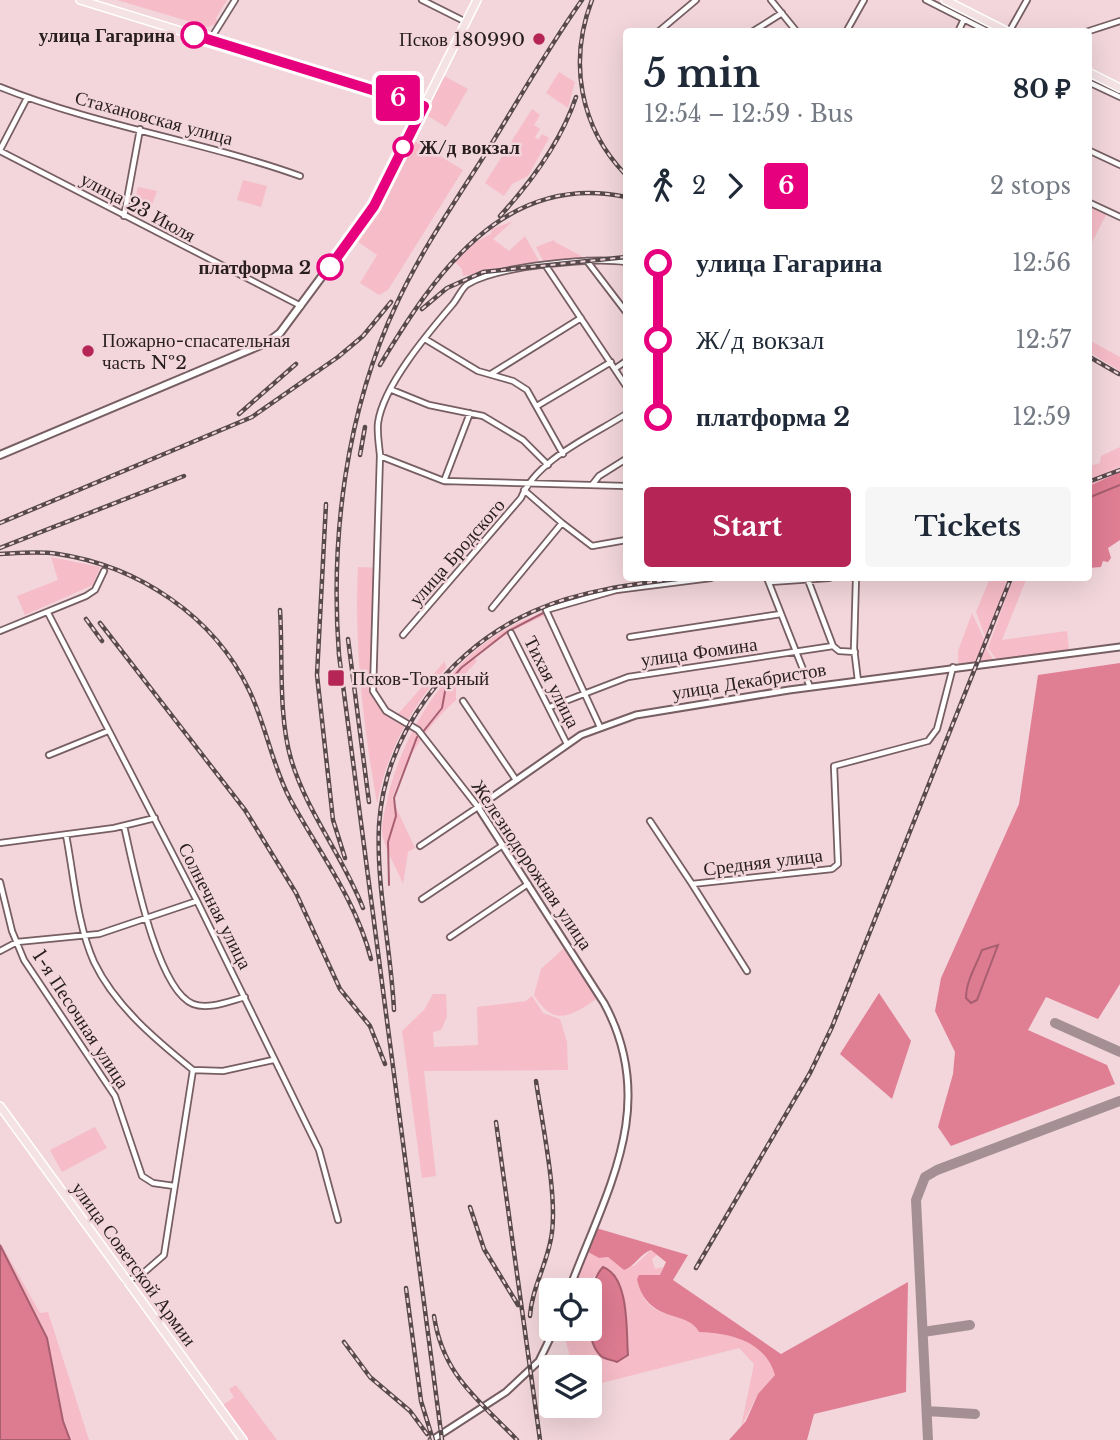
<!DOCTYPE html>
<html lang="en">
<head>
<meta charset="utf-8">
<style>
  :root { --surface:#fff; --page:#f6f6f7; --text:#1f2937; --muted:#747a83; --accent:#b52657 }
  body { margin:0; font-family:"Libre Baskerville",serif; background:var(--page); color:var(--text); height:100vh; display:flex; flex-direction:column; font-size:26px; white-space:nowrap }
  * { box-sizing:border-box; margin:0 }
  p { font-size:23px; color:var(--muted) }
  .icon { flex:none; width:38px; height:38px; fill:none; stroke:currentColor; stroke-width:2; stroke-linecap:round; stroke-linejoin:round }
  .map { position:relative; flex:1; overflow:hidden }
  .drawer { position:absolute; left:623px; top:28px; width:469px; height:553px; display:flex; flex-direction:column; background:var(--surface); border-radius:7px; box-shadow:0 7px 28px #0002 }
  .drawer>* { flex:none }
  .badge { padding:0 14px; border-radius:5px; font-size:24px; line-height:46px }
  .fabs { position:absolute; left:539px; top:1278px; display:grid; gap:14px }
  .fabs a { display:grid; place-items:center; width:63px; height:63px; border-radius:7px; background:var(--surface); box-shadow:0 7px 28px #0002; font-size:35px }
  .map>.badge { position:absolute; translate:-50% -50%; box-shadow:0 0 0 4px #fff }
  .legs { display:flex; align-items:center; gap:10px; height:77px; padding:0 21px; font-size:23px }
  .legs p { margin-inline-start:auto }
  .headline { display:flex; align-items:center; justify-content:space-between; height:119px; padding:0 21px }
  h1 { font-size:38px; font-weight:700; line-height:52px }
  .primary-button { display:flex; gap:14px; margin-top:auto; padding:14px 21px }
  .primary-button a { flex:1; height:80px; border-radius:7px; background:var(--accent); color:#fff; font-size:28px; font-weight:700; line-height:80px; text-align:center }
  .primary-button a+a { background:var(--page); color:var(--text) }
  ul { padding:0 21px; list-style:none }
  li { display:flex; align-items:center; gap:24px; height:77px; font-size:26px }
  li i { display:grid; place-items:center; width:10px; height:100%; margin:0 9px; background:currentColor }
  li i::after { content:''; width:18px; height:18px; margin:-9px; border:5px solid; border-radius:50%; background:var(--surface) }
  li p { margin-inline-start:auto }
  li:first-child i { background:linear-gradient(#0000 50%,currentColor 0) }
  li:last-child i { background:linear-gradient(currentColor 50%,#0000 0) }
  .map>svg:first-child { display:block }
  .green { fill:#f6bcc7 }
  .forest { fill:#e07e94 }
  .water { fill:#dd7b91; stroke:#a75f6f; stroke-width:2 }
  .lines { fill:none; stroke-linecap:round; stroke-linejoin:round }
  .stream { stroke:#a75f6f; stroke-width:2 }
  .taxiway { stroke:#a49094; stroke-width:10 }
  .minor-casing { stroke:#765e62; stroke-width:8 }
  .tertiary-casing { stroke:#765e62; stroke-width:9 }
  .secondary-casing { stroke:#765e62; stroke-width:10 }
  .primary-casing { stroke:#fff; stroke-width:10 }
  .minor { stroke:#fff; stroke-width:4.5 }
  .tertiary { stroke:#fff; stroke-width:5 }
  .secondary { stroke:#fff; stroke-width:6 }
  .primary { stroke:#f4e2e5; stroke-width:7 }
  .rail-casing { stroke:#57494c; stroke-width:4.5 }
  .rail { stroke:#f2d6db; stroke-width:2; stroke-dasharray:5; stroke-linecap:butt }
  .line-1-casing { stroke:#fff; stroke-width:16 }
  .line-1 { stroke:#e6007e; stroke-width:10 }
  .stop-1-dot { fill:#fff; stroke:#e6007e; stroke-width:3.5 }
  .poi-dot { fill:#b52657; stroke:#f2d6db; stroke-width:2.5 }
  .labels { text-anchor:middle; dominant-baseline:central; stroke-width:5; stroke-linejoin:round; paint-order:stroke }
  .stop-label { font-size:19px; font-weight:bold; fill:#281e20; stroke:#f2d6db; text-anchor:end }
  .poi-label { font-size:19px; fill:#281e20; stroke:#f2d6db; text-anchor:start }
  .street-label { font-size:19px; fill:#281e20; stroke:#f2d6db }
</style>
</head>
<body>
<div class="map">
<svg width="1120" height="1440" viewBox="0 0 1120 1440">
  <rect width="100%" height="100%" fill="#f2d6db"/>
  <path class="green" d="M117,0h110l-11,18 2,5 -10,4z
    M559,72l16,10 -7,26 -22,-15z
    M444,76l24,13 -22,38 -23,-14z
    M532,109l8,6 -6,10 6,4 -5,8 3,3 4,-6 7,4 -21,38 -16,8 -8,12 -19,-13z
    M415,141l48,29 -75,120 -9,5 -19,-12 17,-28 -23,-16 24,-32z
    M243,180l24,6 -6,21 -24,-7z
    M138,187l19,4 -9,24 -15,-6z
    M1089,204l18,9 -18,35z
    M513,221l-20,18 16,12 16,-15 15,27 -77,13 -1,-7 -9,-9 18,-16 20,-10 1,-5z
    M554,240l1,2 28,15 -39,6 -8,-16z
    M1089,340l31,17v14l-31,-19z
    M1120,447v20l-16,5 15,-4 1,4 -31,14v-3l20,-9 -15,5 -5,-3v-10l11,-3 1,-7z
    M51,557l49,10 -7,18 -68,30 -8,-19 41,-16z
    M358,567l21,1 -4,120 11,20 11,7 48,-54 1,7c-36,40 -58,82 -69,135 -14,-78 -23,-157 -19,-236z
    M720,578h12c-97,13 -178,17 -259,79l4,4 -21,23v16c-32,29 -50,58 -64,99l23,49 -7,4 -5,32c-6,-16 -21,-39 -21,-55 0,-11 5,-26 7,-37 19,-71 68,-144 138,-173 62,-26 127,-32 193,-41z
    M990,578h20l-24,61 -10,-27z
    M1012,578l1,4 2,-4h22l-11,2 -24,60 65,-9 2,19 -72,10 -9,-12 19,-53 -21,53 8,13 -14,1z
    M972,613l13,28 -8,21 -19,1v-12z
    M564,948l34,50c-27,18 -44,30 -64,-3l7,-26z
    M433,994h13l1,23 -6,13 -8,2 1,15 44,-2 -1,-38 49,-6 6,-5 11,17 17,6 7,23 1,28 -144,1 12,105 -14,2 -20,-147 22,-21z
    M95,1127l12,21 -45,24 -12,-22z
    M0,1242l40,71 8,-1 41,128h-19z
    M651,1250l6,5 -5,4 3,10 8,-2 -3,8h-21c1,52 48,31 60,57 31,1 66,9 76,43l-17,19 -17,33 13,-63 -15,-16 -149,38v-19h-17l-11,-39h28v-10l1,6 36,22c-4,-28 2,-54 -19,-77l-14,7 -5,14h-16l15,-38 11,6 9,-1 9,7 17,2z
    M236,1385l41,55h-28l-26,-35 11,-8 -5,-8z"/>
  <path class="forest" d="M1120,472v68l-12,8 3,10 -3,4 -5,-1 -2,6 -12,1v-82z
    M1120,663v321l-22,35 -52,-22 -18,33 79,35 8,19 -164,62 -13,-19 15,-53 2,-22 -20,-41 6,-33 78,-174 19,-129z
    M879,993l32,48 -19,58 -52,-45z
    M596,1228l92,27 -15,25 108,74 127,-72 -2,110 -92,22 -7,26h-78l17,-19 12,-27 17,-19c-10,-34 -45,-42 -76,-43 -11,-23 -52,-7 -62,-53l2,-4h21l6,-13 -15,-12c-11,4 -16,16 -27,20l-16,-13 -9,1 -11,-6z"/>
  <path class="water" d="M998,945l-21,55 -6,3 -5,-5c0,-17 10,-32 16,-48z
    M0,1245l47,93 16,83 7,19h-70z
    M603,1267c27,10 23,65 25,88l-11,7c-5,-2 -13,-3 -16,-6 -19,-17 -14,-73 2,-89z"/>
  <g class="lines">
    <path class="stream" d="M1088,498l32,-13
      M422,733l20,-25 4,-22 15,-18 46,-36 38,-20
      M389,885l-1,-43 8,-26 -2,-18 23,-61"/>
    <path class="taxiway" d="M1055,1023l65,29
      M923,1332l47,-7
      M927,1411l48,3
      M928,1440l-12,-240 9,-23 12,-7 183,-69"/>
    <g class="minor-casing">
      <path id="minor" d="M422,0l44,22
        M771,0l26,32
        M926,0l63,32
        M658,32l38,-32
        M752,32l30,-19
        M846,32l18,-32
        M958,32l6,-13
        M1009,32l18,-32
        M1086,32l34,-11
        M210,40l25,-40
        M1088,82l32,15
        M0,87c97,39 202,54 300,89
        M0,150l27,-52
        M1088,150l32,15
        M0,151l301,155
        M1088,202l32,15
        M124,216l16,-87
        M587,261l39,51
        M546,266l80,120
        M425,339l53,32 35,10 14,9 36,64
        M616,368l10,-7
        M491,374l90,-56
        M392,390l37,15 54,11 40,24 25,25
        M537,406l74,-44
        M380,456l64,25 182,5
        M444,481l26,-68
        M592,485l7,-9 27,-17
        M524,490l38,33
        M767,578l43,109
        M856,578l-2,70 4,33
        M808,580l25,66
        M770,582l59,-4
        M492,608l70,-85 30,23 34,-6
        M48,613l149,288 122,249 19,70
        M0,631l86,-35 9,-6 9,-19
        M511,633l56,111
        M403,635l118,-137c16,-39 71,-62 105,-84
        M630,637l151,-23
        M463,701l53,79
        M550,707l78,-30 205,-31 6,5 16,1
        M600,727l-54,-117 70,-20 95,-12
        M49,755l59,-24
        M650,821l42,63
        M124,826c9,38 32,163 69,178 15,6 37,-3 52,-7
        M66,835c8,41 11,89 28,127 21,44 62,78 99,108
        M0,843l114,-15 41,-10
        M420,846l58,-39 -60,-77 -32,-19 -13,-20 7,-236c-1,-10 -3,-22 -2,-32 5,-37 50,-90 74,-118 5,-5 10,-18 16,-21 30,-18 124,-27 158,-22
        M0,882l12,49 12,29 91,136 27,80 11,7 21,3
        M422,899l81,-54
        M450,937l78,-53
        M0,951l17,-9 82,-8 98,-33
        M747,971l-55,-87 140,-15 6,-5 -4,-98 94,-25 9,-12 16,-62
        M193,1070l30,1 50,-11
        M126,1281l15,-6 23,-20 29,-185"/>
    </g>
    <g class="tertiary-casing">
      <path id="tertiary" d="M569,1290c37,-99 91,-184 35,-287l-126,-196 103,-72 55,-20 153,-25 331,-43
        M432,1440l74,-48 33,-31 16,-33"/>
    </g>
    <g class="secondary-casing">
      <path id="secondary" d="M0,455l268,-113 12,-9 94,-127 50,-100"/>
    </g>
    <g class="primary-casing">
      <path id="primary" d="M80,0l344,106 53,-106
        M945,0l63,32
        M1088,72l32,16
        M0,1106l243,334"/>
    </g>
    <use href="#minor" class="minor"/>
    <use href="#tertiary" class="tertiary"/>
    <use href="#secondary" class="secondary"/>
    <use href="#primary" class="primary"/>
    <g class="rail-casing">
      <path id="rail" d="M592,0c-24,62 -12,128 34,175
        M500,216c32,-35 61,-74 76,-119
        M422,309l25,-21 36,-16 143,-15
        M1088,356l31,18
        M380,365c54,-90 124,-194 246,-168
        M239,414l57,-50
        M360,455l5,-28
        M1088,482l32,-12
        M326,504l-9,171 16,145 12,38
        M0,523l252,-106 86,-60 25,-21 28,-34
        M0,548l184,-72
        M0,554c19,-1 39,-3 58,0 80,12 156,62 191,136 17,35 23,75 41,109 29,53 66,101 81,160
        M280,610c3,46 -2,105 11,149 16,54 52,97 72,149
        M86,619l16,22
        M100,623l145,187 51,83 44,96 30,37 15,38
        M348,639l21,163
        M394,1010c-3,-61 -18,-124 -15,-185 6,-93 71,-177 155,-214 47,-21 100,-27 151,-33
        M496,1122l44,318
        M470,1207l14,42 34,56
        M696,1268l114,-195 22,-46 179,-449
        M406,1288l15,113 12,39
        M434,1316c9,60 45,84 83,124
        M530,1316c2,-30 19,-55 22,-84 5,-39 -10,-109 -16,-151
        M344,1342l26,35 40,34 17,23
        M442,1440l-103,-785c-9,-118 7,-244 58,-352 25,-54 60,-104 92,-155 30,-49 59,-100 93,-148"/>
    </g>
    <use href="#rail" class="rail"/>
  </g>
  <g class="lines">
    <g class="line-1-casing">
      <path id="line-1" d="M194,35l230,71 -50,100 -44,61"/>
    </g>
    <use href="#line-1" class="line-1"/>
  </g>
  <g class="stop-1-dot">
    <circle cx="194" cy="35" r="12"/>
    <circle cx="403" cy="147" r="9"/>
    <circle cx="330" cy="267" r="12"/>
  </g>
  <g class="poi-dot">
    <circle cx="539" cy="39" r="7"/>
    <circle cx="88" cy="351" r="7"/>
    <rect x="327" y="669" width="18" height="18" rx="3.5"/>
  </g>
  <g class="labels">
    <g class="stop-label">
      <text x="175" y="35">улица Гагарина</text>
      <text x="419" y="147" text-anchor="start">Ж/д вокзал</text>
      <text x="311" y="267">платформа 2</text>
    </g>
    <g class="poi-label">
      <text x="525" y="39" text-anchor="end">Псков 180990</text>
      <text x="102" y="340">Пожарно-спасательная<tspan x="102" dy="22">часть №2</tspan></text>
      <text x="352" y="678">Псков-Товарный</text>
    </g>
    <g class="street-label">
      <text transform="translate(154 118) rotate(15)">Стахановская улица</text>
      <text transform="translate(138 207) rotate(28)">улица 23 Июля</text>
      <text transform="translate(457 552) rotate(-49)">улица Бродского</text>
      <text transform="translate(699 652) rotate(-8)">улица Фомина</text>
      <text transform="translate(749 681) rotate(-9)">улица Декабристов</text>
      <text transform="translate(552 682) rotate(63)">Тихая улица</text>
      <text transform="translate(763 862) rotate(-7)">Средняя улица</text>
      <text transform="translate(532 865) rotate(56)">Железнодорожная улица</text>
      <text transform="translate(215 906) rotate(63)">Солнечная улица</text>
      <text transform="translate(81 1019) rotate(57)">1-я Песочная улица</text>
      <text transform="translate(134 1264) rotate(54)">улица Советской Армии</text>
    </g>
  </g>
</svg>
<div class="fabs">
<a><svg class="icon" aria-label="locate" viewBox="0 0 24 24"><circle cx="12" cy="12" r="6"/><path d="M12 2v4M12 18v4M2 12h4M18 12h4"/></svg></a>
<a><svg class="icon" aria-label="layers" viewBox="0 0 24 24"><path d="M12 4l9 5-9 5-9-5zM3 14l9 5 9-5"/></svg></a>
</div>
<b class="badge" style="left:398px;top:98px;background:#e6007e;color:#fff">6</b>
<section class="drawer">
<div class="headline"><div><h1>5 min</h1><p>12:54 – 12:59 · Bus</p></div><b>80 ₽</b></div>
<div class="legs"><svg class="icon" aria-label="walk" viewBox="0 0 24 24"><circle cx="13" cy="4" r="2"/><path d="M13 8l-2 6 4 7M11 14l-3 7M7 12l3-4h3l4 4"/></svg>2<svg class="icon" aria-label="forward" viewBox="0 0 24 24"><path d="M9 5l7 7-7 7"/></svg><b class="badge" style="background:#e6007e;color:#fff">6</b><p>2 stops</p></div>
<ul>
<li><i style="color:#e6007e"></i><b>улица Гагарина</b><p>12:56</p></li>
<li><i style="color:#e6007e"></i><span>Ж/д вокзал</span><p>12:57</p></li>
<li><i style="color:#e6007e"></i><b>платформа 2</b><p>12:59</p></li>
</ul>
<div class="primary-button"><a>Start</a><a>Tickets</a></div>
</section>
</div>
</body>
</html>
